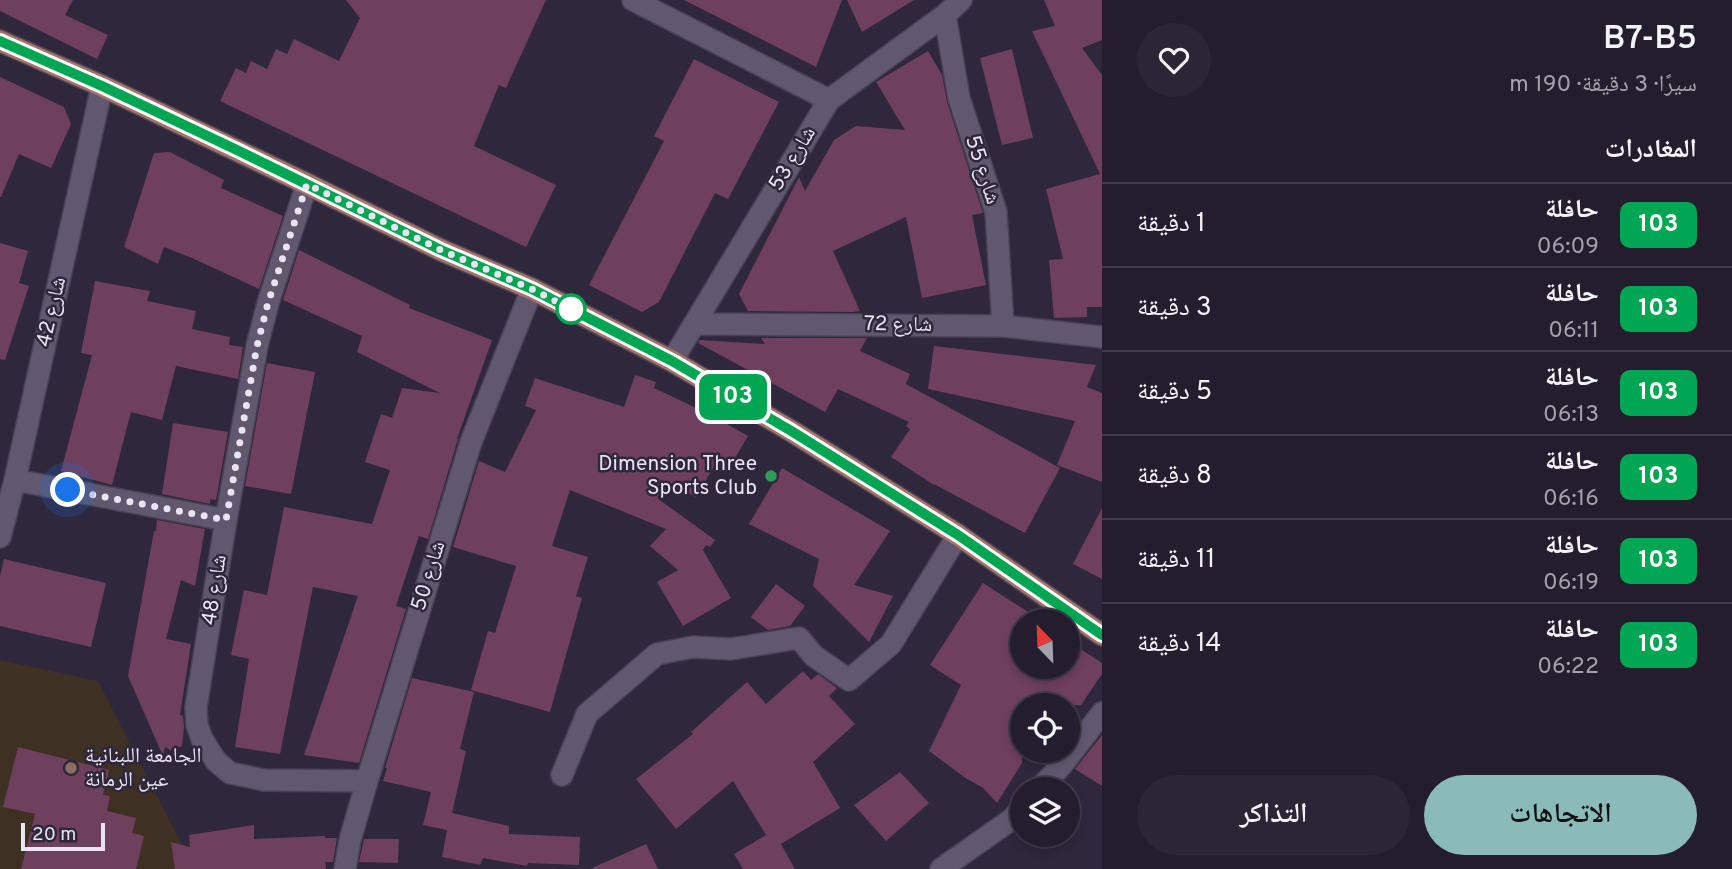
<!DOCTYPE html>
<html lang="ar">
<head>
<meta charset="utf-8">
<style>
  :root { --surface:#231d2d; --page:#2b2635; --text:#f1f3f6; --muted:#a3a2aa; --line:#403b49; --accent:#8bbbb9 }
  body { margin:0; font-family:Overpass,"Noto Naskh Arabic",sans-serif; background:var(--page); color:var(--text); direction:rtl; height:100vh; display:flex; flex-direction:column; font-size:26px; white-space:nowrap }
  * { box-sizing:border-box; margin:0 }
  p { font-size:23px; color:var(--muted) }
  .icon { flex:none; width:38px; height:38px; fill:none; stroke:currentColor; stroke-width:2; stroke-linecap:round; stroke-linejoin:round }
  .map { position:relative; flex:1; overflow:hidden; direction:ltr }
  .drawer { display:flex; flex-direction:column; background:var(--surface); width:630px }
  .drawer>* { flex:none }
  .badge { padding:0 14px; border-radius:10px; font-size:24px; line-height:46px }
  .needle { width:46px; rotate:337deg }
  .tools { position:absolute; left:1010px; top:609px; display:grid; gap:14px }
  .tools a { display:grid; place-items:center; width:70px; height:70px; border-radius:50%; background:var(--surface); box-shadow:0 4px 10px #0003,0 0 0 2px var(--line); font-size:35px }
  .scale { position:absolute; left:21px; bottom:18px; width:84px; box-sizing:border-box; padding-left:7px; border:4px solid #e9e4f2; border-top:0; font-size:19px; line-height:24px; white-space:nowrap; color:#e9e4f2; -webkit-text-stroke:5px #2f273c; paint-order:stroke }
  .you { position:absolute; width:35px; height:35px; margin:-18px; border:5px solid #fff; border-radius:50%; background:#1a73e8; box-shadow:0 0 0 10px #1a73e833 }
  .map>.badge { position:absolute; translate:-50% -50%; box-shadow:0 0 0 4px #fff }
  h2 { padding:0 35px; font-size:26px; line-height:63px }
  .round { display:grid; place-items:center; flex:none; width:74px; height:74px; border-radius:37px; background:var(--page) }
  .headline { display:flex; align-items:center; justify-content:space-between; height:119px; padding:0 35px }
  h1 { font-size:33px; font-weight:600; line-height:52px }
  .primary-button { display:flex; gap:14px; margin-top:auto; padding:14px 35px }
  .primary-button a { flex:1; height:80px; border-radius:42px; background:var(--accent); color:#111; font-size:28px; font-weight:600; line-height:80px; text-align:center }
  .primary-button a+a { background:var(--page); color:var(--text) }
  ul { padding:0; list-style:none }
  li { display:flex; align-items:center; gap:21px; height:84px; padding:0 35px; border-top:2px solid var(--line) }
  li div { flex:1 }
  li b { display:block; font-size:26px }
  li em { font-style:normal }
  li .badge { min-width:77px; font-weight:700; text-align:center }
  main { display:flex; flex:1; min-height:0 }
  .map>svg:first-child { display:block }
  .education { fill:#3e3023 }
  .building { fill:#6f3f5e }
  .lines { fill:none; stroke-linecap:round; stroke-linejoin:round }
  .minor-casing { stroke:#494255; stroke-width:24 }
  .major-casing { stroke:#494255; stroke-width:24 }
  .minor { stroke:#615870; stroke-width:21 }
  .major { stroke:#a57265; stroke-width:21 }
  .line-casing { stroke:#fff; stroke-width:16 }
  .line { stroke:#00a651; stroke-width:10 }
  .walk { stroke:#e9e4f2; stroke-width:7; stroke-dasharray:0 12.6 }
  .stop-dot { fill:#fff; stroke:#00a651; stroke-width:3.5 }
  .leisure-dot { fill:#2e9e5b; stroke:#2f273c; stroke-width:2.5 }
  .education-dot { fill:#8d6e63; stroke:#2f273c; stroke-width:2.5 }
  .labels { text-anchor:middle; dominant-baseline:central; stroke-width:5; stroke-linejoin:round; paint-order:stroke }
  .street-label { font-size:21px; fill:#e9e4f2; stroke:#2f273c }
  .poi-label { font-size:21px; fill:#e9e4f2; stroke:#2f273c; text-anchor:end }
</style>
</head>
<body>
<main>
<section class="drawer">
<div class="headline"><div><h1>B7-B5</h1><p>سيرًا · 3 دقيقة · 190 m</p></div><a class="round"><svg class="icon" aria-label="heart" viewBox="0 0 24 24"><path d="M12 20l-8-8c-3-5 5-10 8-4 3-6 11-1 8 4z"/></svg></a></div>
<h2>المغادرات</h2>
<ul>
<li><span class="badge" style="background:#00a651;color:#fff">103</span><div><b>حافلة</b><p>06:09</p></div><em>1 دقيقة</em></li>
<li><span class="badge" style="background:#00a651;color:#fff">103</span><div><b>حافلة</b><p>06:11</p></div><em>3 دقيقة</em></li>
<li><span class="badge" style="background:#00a651;color:#fff">103</span><div><b>حافلة</b><p>06:13</p></div><em>5 دقيقة</em></li>
<li><span class="badge" style="background:#00a651;color:#fff">103</span><div><b>حافلة</b><p>06:16</p></div><em>8 دقيقة</em></li>
<li><span class="badge" style="background:#00a651;color:#fff">103</span><div><b>حافلة</b><p>06:19</p></div><em>11 دقيقة</em></li>
<li><span class="badge" style="background:#00a651;color:#fff">103</span><div><b>حافلة</b><p>06:22</p></div><em>14 دقيقة</em></li>
</ul>
<div class="primary-button"><a>الاتجاهات</a><a>التذاكر</a></div>
</section>
<div class="map">
<svg width="1102" height="869" viewBox="0 0 1102 869">
  <rect width="100%" height="100%" fill="#2f273c"/>
  <path class="education" d="M0,660l98,21 90,175 -3,13h-185z"/>
  <path class="building" d="M0,0h73l-8,15 43,20 -11,24 -97,-48z
    M346,0h200l-40,88 -7,-3 -25,61 82,39 -30,62 -306,-146 16,-33 10,5 5,-12 16,8 9,-20 11,5 7,-15 45,22 21,-43z
    M684,0h158l-26,67z
    M847,0h67l-52,32z
    M1044,0h58v40l-20,8 20,27v232h-15v10l-33,1 -5,-58 14,-1 -17,-70 54,-15 -68,-143 23,-5z
    M1012,49l21,89 -31,7 -22,-87z
    M928,51l14,24 5,27 36,111 -11,2 14,70 -64,13 -16,-81 -73,34 27,60 -7,1 -105,-1 -9,-17 60,-117 6,14 29,-51 22,-14 49,4 -29,-48z
    M694,59l85,43 -51,97 -13,-6 -56,109 -17,10 -53,-27 75,-144 -10,-5z
    M0,77l64,30 7,17 -20,44 -32,-14 -18,43h-1z
    M170,152l54,28 -3,8 62,28 -24,73 -67,-31 -28,-11 -6,17 -34,-17 30,-94z
    M0,243l28,8 -9,32 10,3 -24,74 -5,-1z
    M299,250l111,55 -1,3 83,32 -35,99h1l-30,100 -9,-3 -23,70 10,3 -47,154 -55,-8 54,-159 -45,-9 -33,167 -45,-7 14,-88 -18,-4 13,-65 23,5 17,-88 88,17 18,-54 -25,-8 16,-48 11,4 10,-30 38,5 -83,-41 5,-16 -79,-36z
    M95,281l55,10 -3,10 49,10 -4,18 38,8 -1,8 14,2 -5,32 -62,-13 -14,54 -31,-8 -19,73 -51,-14 31,-116 -11,-2z
    M761,338h106l-7,13 50,23 -4,10 154,84 -35,65 -91,-49v1l-43,-28 19,-28 -4,-3 3,-4 -71,-33 -13,23 -127,-69 2,-3 65,4z
    M934,346l162,19 -9,22 15,6v89l-45,-17 18,-44 -147,-32z
    M267,363l48,9 -24,122 -46,-8z
    M635,375l21,7 -2,6 59,28 35,20 -17,29 -12,-7 -23,39 -29,-15 -10,16 58,42 -5,7 -4,-2 -3,5 28,48 -48,28 -26,-44 21,-12 -28,-24 16,-17 -96,-39 -18,56 36,11 -12,39 6,2 -32,114 -79,-22 17,-59 7,2 21,-67 -63,-19 26,-86 26,11 31,-62 -11,-4 10,-28 89,29z
    M173,423l55,9 -12,68 -6,-1v5l-48,-10z
    M782,468l108,63 -36,54 39,11 -24,46 -56,-56 6,-27 -70,-35z
    M1102,508v71l-29,-15z
    M157,520l48,9 -10,57 -14,-6 -15,59 25,5 -11,71 3,1 1,11 -2,19 -12,4 -5,-3 -2,9 -35,-80 26,-145h2z
    M4,559l102,24 -15,64 -91,-21v-50z
    M983,583l59,38h-20v46h46v-26l34,22v11l-21,31h-59v58l-25,40 -14,-15 -19,-11 -35,-26 32,-66 -31,-20z
    M776,584l29,22 -15,20 -22,4 -17,-13z
    M803,671l8,9 7,-6 19,14 -8,8 26,28 -42,38 27,46 -59,36 14,25h-52l-9,-15 32,-19 -33,-54 -57,48 -40,-50 57,-45 -2,-2 56,-50 19,22z
    M412,678l62,14 -14,57 6,2 -14,62 57,13v8l71,3 -1,28 -51,-2 -1,3 -44,-8 -3,7 -38,-8 5,-27 -24,-5 8,-33 -48,-11 4,-13h-2z
    M1068,711l13,8 -13,17z
    M1102,735v51l-27,-17z
    M18,747l91,23 -6,25 7,1 -3,15 29,7 -4,15 12,3 -8,33h-115l14,-55 -32,-7z
    M900,772l29,31 -43,38 -32,-36z
    M254,825v14l71,-3v2h12l-4,24h-8l1,7h-151l-4,-27 19,5 -1,-12z
    M364,839h35l-1,24 -39,-1z
    M646,844l12,25h-68z"/>
  <g class="lines">
    <g class="minor-casing">
      <path id="minor" d="M633,0l196,100
        M945,15l14,83 37,114 7,114
        M307,184l-39,119 -11,43 -31,174 -30,187 1,18 5,14 14,22 14,12 34,7 103,1
        M694,324l309,2 99,11
        M672,361l157,-261 116,-85 16,-15
        M15,480l211,40
        M0,537l15,-57 87,-394
        M562,775l25,-61 70,-60 36,-7 38,2 68,-11 15,18 35,24 42,-36 67,-109
        M1039,789l23,-24 40,-52
        M345,869l5,-29 17,-59 104,-339 61,-153
        M941,869l71,-50 10,-11"/>
    </g>
    <g class="major-casing">
      <path id="major" d="M0,41l102,45 205,98 134,66 91,39 140,72 121,71 165,103 144,100"/>
    </g>
    <use href="#minor" class="minor"/>
    <use href="#major" class="major"/>
  </g>
  <g class="lines">
    <g class="line-casing">
      <path id="line" d="M0,41l102,45 137,65 202,99 91,39 140,72 121,71 165,103 144,100"/>
    </g>
    <use href="#line" class="line"/>
    <path class="walk" d="M68,490l158,30 31,-174 11,-43 39,-119 134,66 91,39 47,24 -8,-4"/>
  </g>
  <circle class="stop-dot" cx="571" cy="309" r="14"/>
  <circle class="leisure-dot" cx="771" cy="476" r="7"/>
  <circle class="education-dot" cx="71" cy="768" r="7"/>
  <g class="labels">
    <g class="street-label">
      <text transform="translate(793 159) rotate(-59)">شارع 53</text>
      <text transform="translate(982 170) rotate(72)">شارع 55</text>
      <text transform="translate(52 312) rotate(-77)">شارع 42</text>
      <text transform="translate(898 325) rotate(1)">شارع 72</text>
      <text transform="translate(429 576) rotate(-73)">شارع 50</text>
      <text transform="translate(215 590) rotate(-81)">شارع 48</text>
    </g>
    <g class="poi-label">
      <text x="757" y="464">Dimension Three<tspan x="757" dy="24">Sports Club</tspan></text>
      <text x="85" y="756" text-anchor="start">الجامعة اللبنانية<tspan x="85" dy="24">عين الرمانة</tspan></text>
    </g>
  </g>
</svg>
<div class="tools">
<a><svg class="needle" viewBox="-14 -14 28 28"><path d="M0-13l5 13h-10z" fill="#e53935"/><path d="M0 13l5-13h-10z" fill="#a3a2aa"/></svg></a>
<a><svg class="icon" aria-label="locate" viewBox="0 0 24 24"><circle cx="12" cy="12" r="6"/><path d="M12 2v4M12 18v4M2 12h4M18 12h4"/></svg></a>
<a><svg class="icon" aria-label="layers" viewBox="0 0 24 24"><path d="M12 4l9 5-9 5-9-5zM3 14l9 5 9-5"/></svg></a>
</div>
<div class="scale">20 m</div>
<div class="you" style="left:68px;top:490px"></div>
<b class="badge" style="left:733px;top:397px;background:#00a651;color:#fff">103</b>
</div>
</main>
</body>
</html>
